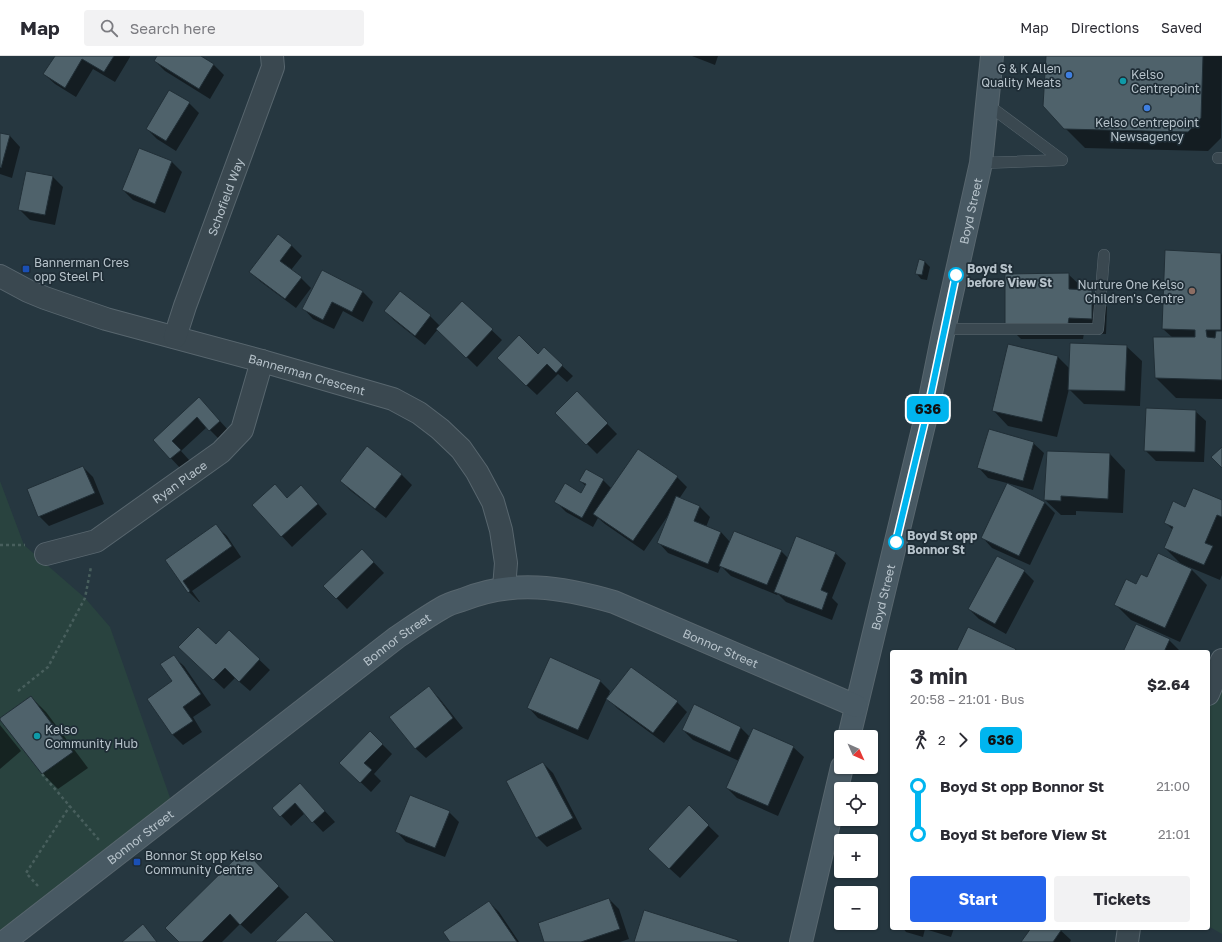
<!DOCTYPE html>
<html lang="en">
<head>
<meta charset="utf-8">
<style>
  :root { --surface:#fff; --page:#f2f2f3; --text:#2b2b33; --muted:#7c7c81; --line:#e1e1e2; --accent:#2563eb }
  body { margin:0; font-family:"Golos Text",sans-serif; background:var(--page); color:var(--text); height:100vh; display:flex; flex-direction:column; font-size:15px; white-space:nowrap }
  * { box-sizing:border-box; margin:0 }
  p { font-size:13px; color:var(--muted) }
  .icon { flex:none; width:22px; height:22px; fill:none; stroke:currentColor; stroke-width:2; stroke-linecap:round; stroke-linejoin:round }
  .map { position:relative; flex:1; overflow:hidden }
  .sheet { position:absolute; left:890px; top:594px; width:320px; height:280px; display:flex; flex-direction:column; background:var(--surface); border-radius:4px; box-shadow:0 1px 3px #0004 }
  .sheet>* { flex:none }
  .badge { padding:0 8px; border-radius:6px; font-size:14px; line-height:26px }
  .needle { width:26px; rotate:135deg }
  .controls { position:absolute; left:834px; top:674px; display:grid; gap:8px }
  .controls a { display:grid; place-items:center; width:44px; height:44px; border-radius:4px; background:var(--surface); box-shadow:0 1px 3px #0004; font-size:20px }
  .map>.badge { position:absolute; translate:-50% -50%; box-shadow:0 0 0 2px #fff }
  .legs { display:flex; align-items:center; gap:6px; height:44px; padding:0 20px; font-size:13px }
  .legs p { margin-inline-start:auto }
  .headline { display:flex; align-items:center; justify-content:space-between; height:68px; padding:0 20px }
  h1 { font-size:22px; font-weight:700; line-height:30px }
  .primary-button { display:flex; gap:8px; margin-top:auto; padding:8px 20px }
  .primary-button a { flex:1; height:46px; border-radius:4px; background:var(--accent); color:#fff; font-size:16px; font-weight:700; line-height:46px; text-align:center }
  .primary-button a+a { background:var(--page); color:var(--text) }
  ul { padding:0 20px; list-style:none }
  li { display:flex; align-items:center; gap:14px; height:48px; font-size:15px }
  li i { display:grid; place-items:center; width:6px; height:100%; margin:0 5px; background:currentColor }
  li i::after { content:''; width:10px; height:10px; margin:-5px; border:3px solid; border-radius:50%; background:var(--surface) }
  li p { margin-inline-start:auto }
  li:first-child i { background:linear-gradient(#0000 50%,currentColor 0) }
  li:last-child i { background:linear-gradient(currentColor 50%,#0000 0) }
  header { display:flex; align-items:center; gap:24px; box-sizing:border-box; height:56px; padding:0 20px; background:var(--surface); border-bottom:1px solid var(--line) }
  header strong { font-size:19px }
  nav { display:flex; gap:22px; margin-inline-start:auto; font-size:14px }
  .search { width:280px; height:36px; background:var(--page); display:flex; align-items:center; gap:10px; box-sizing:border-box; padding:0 14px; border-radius:4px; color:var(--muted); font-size:15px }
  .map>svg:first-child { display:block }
  .green { fill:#29433f }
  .shadow { fill:#0007 }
  .building { fill:#4f626b; stroke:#212f37 }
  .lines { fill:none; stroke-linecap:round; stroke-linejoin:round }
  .lane-casing { stroke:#58666e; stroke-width:12 }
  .street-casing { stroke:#58666e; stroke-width:24 }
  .secondary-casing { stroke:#58666e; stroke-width:24 }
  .path { stroke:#485f5d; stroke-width:2.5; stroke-dasharray:3 3; stroke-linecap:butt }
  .lane { stroke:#3a4850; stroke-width:11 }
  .street { stroke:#3a4850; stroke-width:22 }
  .secondary { stroke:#485963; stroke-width:22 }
  .line-1-casing { stroke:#fff; stroke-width:9 }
  .line-1 { stroke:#00b5ef; stroke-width:6 }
  .shop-dot { fill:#3f7fe0; stroke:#1f2d36; stroke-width:1.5 }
  .culture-dot { fill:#0f9aa8; stroke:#1f2d36; stroke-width:1.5 }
  .transit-dot { fill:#1a4fb4; stroke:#1f2d36; stroke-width:1.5 }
  .stop-1-dot { fill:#fff; stroke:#00b5ef; stroke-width:2 }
  .education-dot { fill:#8d6e63; stroke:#1f2d36; stroke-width:1.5 }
  .labels { text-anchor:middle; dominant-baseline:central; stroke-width:3.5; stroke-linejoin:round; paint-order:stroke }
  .poi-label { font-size:12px; fill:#b7c3cb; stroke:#1f2d36; text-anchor:start }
  .street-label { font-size:12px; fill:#b7c3cb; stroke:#1f2d36 }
  .stop-label { font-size:12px; font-weight:bold; fill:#b7c3cb; stroke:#1f2d36; text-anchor:start }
</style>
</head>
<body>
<header>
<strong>Map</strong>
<div class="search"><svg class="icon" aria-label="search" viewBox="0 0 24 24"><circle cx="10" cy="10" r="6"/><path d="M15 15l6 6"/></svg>Search here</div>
<nav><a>Map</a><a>Directions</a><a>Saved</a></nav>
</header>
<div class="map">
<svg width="1222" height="886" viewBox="0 0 1222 886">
  <rect width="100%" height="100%" fill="#263740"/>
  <path class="green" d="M0,425l24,64 61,53 25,29 64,182 -174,133z
    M1222,604v274l-14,-8v-232z"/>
  <path class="shadow" d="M56,0h74v1l-15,25 -22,-13 -17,28 -21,-13 -11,-10z
    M158,0h41l15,9 10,10 -14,24 -45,-28 -10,-10z
    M692,0h26l-3,9z
    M1047,0h175l-1,82 -13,13 -123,-3 -20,-20z
    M189,47l10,10 -23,38 -19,-12 -10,-10z
    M0,78l10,2 10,11 -8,31 -12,-4z
    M172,106l10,10 -17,41 -32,-13 -10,-10z
    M53,121l10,10 -8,38 -25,-5 -10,-10z
    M278,180l14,10 10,10 -11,14 10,8 10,10 -15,20 -35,-26 -11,-10z
    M1221,198l1,1v144l-46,-1 -20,-20 17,-40 -10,-9z
    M925,206l5,5 -3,13 -6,-1 -4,-5z
    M1068,218l16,15v2h7l16,16 -1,27 -22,-1 -1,6h-62l-15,-15z
    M362,235l11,11 -10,20 -20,-11 -9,18 -21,-10 -10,-11z
    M462,246l40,38 -25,27 -39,-38 -13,16 -30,-24 -10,-10 45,5 10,10z
    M1126,290l16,15 -2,45 -56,-2 -15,-15 -12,48 -49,-11 -15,-16 65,-53 12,12z
    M544,293l29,27 -6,6 -9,-8 -21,21 -29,-27 30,-13z
    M577,337l40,41 -20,20 -41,-41z
    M209,353l20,22 -9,9 -13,-13 -26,24 9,10 -9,8 -27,-29z
    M1195,355l11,10 -2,41 -48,-1 -11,-11z
    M1033,387l11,10 -11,37 -45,-12 -10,-11z
    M367,392l35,27 10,10 -26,33 -35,-27 -10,-10z
    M1048,396l62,2 15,16 -2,43 -47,-2v4h-15l-16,-15z
    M83,411l10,10 11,27 -55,22 -10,-10z
    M677,421l10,10 -8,12 21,8 10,10 -4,10 15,5 9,10 51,9 7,7 47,-5 11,10 -14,35 6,6 -6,16 -46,-18 -8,-8 -1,1 -46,-19 -10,-10 -3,7 -50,-20 -10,-11 12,-28h-1l-25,37 -39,-27 -7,-6 -5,9 -27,-15 -10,-10 26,-8 4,-8 -6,-5 23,-1 9,9z
    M1007,429l38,18 10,10 -25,52 -38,-17 -10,-11z
    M311,440l16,18 -35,33 -39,-42 34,-6z
    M1222,445v74l-2,5 -31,-13 18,18 -27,57 -49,-22 -15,-15 21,-20 10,-7 35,-13 -17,-17 8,-18 -8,-8z
    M216,470l11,10 14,21 -49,34 8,11h-1l-10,-10 -22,-32z
    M362,494l22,23 -37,36 -22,-23z
    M1024,515l10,10 -28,53 -27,-15 -10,-10z
    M229,575l41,39 -20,21 -15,-13 -11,11 -34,-32 26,-11z
    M1169,584l10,10 -1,2h-54z
    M173,600l11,10 27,39 -18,12 9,15 -19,13 -10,-10 -25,-36 25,-18z
    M600,625l10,10 -2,6 69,5 10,10 -23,31 -46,-34 -11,-11 -19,42 -50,-22 -10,-11z
    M429,632l10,10 24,30 -37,30 -11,-10z
    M31,641l15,15 42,56 -30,21 -16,-16z
    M694,650l47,22 9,9 43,10 11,10 -26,59 -41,-18 -10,-10 12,-27 -46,-21 -10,-10z
    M0,669l21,26 -21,18z
    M370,676l22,22 -18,20 7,7 -10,11 -20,-19z
    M543,707l10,10 29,56 -35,18 -10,-10z
    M300,728l35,38 -12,10 -18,-19 -14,13 -17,-18z
    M689,751l30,29 -39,42 -20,-18z
    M449,756l10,10 -14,35 -39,-15 -10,-11z
    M244,795l45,46 -38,37 -11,-10 -18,18h-41z
    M609,843l10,10 10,30 -9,3h-75z
    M489,846l10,10 20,30h-68z
    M903,872h51l-3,9 -26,-8 -2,8 -17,-5z
    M1032,872h26l13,12 -1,2h-48z"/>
  <path class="building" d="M55,0h59l-10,16 -22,-13 -17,29 -22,-14z
    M157,0h44l13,8 -15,25 -45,-28z
    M1046,0h157l-2,62 -13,14 -124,-3 -21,-23z
    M169,34l21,12 -24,39 -20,-12z
    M0,77l10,2 -9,33 -1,-1z
    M139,92l33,13 -17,43 -33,-14z
    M26,115l27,5 -8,39 -27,-5z
    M278,178l14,11 -12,16 22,16 -17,22 -36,-27z
    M1165,194l56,3v77h-15l1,7 8,1 1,-7h6v49l-67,-2 -2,-41h42v-7l-33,-1z
    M919,203l6,2 -3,14 -7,-1z
    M322,214l41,21 -11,21 -20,-10 -9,18 -21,-11z
    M1069,217v16l23,1v29l-23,-1 -1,6h-63v-50z
    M400,235l31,24 -16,21 -31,-25z
    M462,245l31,28 -27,29 -30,-29z
    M519,279l19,19 6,-7 19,18 -7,8 -9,-9 -21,22 -29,-28z
    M1070,287l57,2 -2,46 -57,-1z
    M1008,288l50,12 -16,66 -50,-11z
    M577,335l31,32 -22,22 -31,-32z
    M199,341l21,24 -11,10 -12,-14 -25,24 9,9 -11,9 -17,-19z
    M1146,352l50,2 -1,42 -51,-1z
    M989,373l45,13 -11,39 -46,-13z
    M367,390l35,28 -27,35 -35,-28z
    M1222,391v21l-11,-11z
    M638,393l40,27 -45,65 -40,-27z
    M1047,395l63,2 -2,46 -47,-3v5l-17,-1z
    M83,410l12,27 -57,24 -11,-28z
    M586,413l18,10 -22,39 -28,-16 11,-19 16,10 5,-9 -7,-3z
    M1007,427l38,19 -26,54 -38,-18z
    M275,428l12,14 14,-13 17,19 -37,33 -29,-32z
    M1193,432l29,12v17l-5,-2 -12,28 8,3 -9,19 -40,-17 9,-21 -9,-4 9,-22 12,6z
    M676,440l24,10 -6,15 27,11 -13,32 -51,-21z
    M216,468l16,22 -49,35 7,10 -2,2 -23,-33z
    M734,475l48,19 -15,35 -48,-19z
    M796,480l40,16 -15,38 7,3 -6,17 -48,-18z
    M362,493l12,13 -38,37 -13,-13z
    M1158,497l34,16 -27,59 -51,-23 12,-26 10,5 5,-10 6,3z
    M997,500l28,14 -30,54 -27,-15z
    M1136,568l34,15 -6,13h-41z
    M198,571l18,17 13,-14 31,29 -21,23 -14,-14 -12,12 -35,-33z
    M968,571l48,22 -2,3h-58z
    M174,599l27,39 -18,13 10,14 -21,14 -25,-36 25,-18 -12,-17z
    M550,601l51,23 -23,50 -51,-22z
    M631,611l47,34 -25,32 -47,-34z
    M429,630l24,32 -38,31 -26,-32z
    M31,640l42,56 -31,22 -42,-54v-2z
    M694,648l47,23 -11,25 -48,-22z
    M753,672l41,18 -26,60 -42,-18z
    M370,675l13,13 -19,19 8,7 -12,13 -21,-20z
    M543,706l30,56 -37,20 -30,-57z
    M300,727l25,28 -13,12 -17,-20 -15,14 -8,-9z
    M410,739l40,16 -15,37 -40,-16z
    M689,749l20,20 -40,44 -21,-20z
    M244,794l35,36 -39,39 -10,-11 -28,28h-23l-14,-14z
    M609,842l11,31 -39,13h-37l-6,-19z
    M489,845l28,41h-67l-7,-10z
    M644,854l94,30 -1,2h-103z
    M306,856l29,30h-60z
    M143,868l14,18h-35z
    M1031,872h29l2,1 -9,13h-32z"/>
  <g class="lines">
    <g class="lane-casing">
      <path id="lane" d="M988,49l74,55
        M1218,102h4
        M981,107l81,-3
        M944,273h154l6,-74"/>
    </g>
    <g class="street-casing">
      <g id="street">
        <path id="s1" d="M0,220l28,15 17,7 61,21 156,42 131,38 26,14 21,16 21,20 16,23 16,30 8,28 5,33 -2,25"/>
        <path id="s2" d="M175,281l10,-31 88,-239 -1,-11"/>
        <path id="s3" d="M46,498l50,-13 125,-89 21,-22 20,-69"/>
        <path d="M1208,638l14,-34"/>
        <path d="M1127,886l2,-14"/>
      </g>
    </g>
    <g class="secondary-casing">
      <g id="secondary">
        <path id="s4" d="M849,681l79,-329 16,-79 37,-166 11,-107"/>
        <path id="s5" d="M4,886l392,-304c15,-10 30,-21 46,-30 6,-4 13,-6 20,-8 51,-21 100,-13 152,2l242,104"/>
        <path d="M801,886l41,-175"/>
      </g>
    </g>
    <path class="path" d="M0,489h25
      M18,635l30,-24 37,-69 6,-31
      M42,718l57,66
      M38,830l-12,-13 44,-67"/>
    <use href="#lane" class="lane"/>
    <use href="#street" class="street"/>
    <use href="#secondary" class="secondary"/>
  </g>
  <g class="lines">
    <g class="line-1-casing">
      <path id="line-1" d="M896,486l32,-134 28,-133"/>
    </g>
    <use href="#line-1" class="line-1"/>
  </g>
  <g class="shop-dot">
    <circle cx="1069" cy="19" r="4"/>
    <circle cx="1147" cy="52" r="4"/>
  </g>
  <g class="culture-dot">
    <circle cx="1123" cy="25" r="4"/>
    <circle cx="37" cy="680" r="4"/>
  </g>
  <g class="transit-dot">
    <rect x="22" y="209" width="8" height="8" rx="2"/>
    <rect x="133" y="802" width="8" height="8" rx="2"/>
  </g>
  <g class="stop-1-dot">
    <circle cx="956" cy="219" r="7"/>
    <circle cx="896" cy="486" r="7"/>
  </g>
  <circle class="education-dot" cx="1192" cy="235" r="4"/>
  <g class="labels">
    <g class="poi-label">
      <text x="1061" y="12" text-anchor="end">G &amp; K Allen<tspan x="1061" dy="14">Quality Meats</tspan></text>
      <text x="1131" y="18">Kelso<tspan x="1131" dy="14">Centrepoint</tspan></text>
      <text x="1147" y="66" text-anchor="middle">Kelso Centrepoint<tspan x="1147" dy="14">Newsagency</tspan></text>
      <text x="34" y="206">Bannerman Cres<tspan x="34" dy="14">opp Steel Pl</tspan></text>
      <text x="1184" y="228" text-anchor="end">Nurture One Kelso<tspan x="1184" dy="14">Children's Centre</tspan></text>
      <text x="45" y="673">Kelso<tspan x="45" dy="14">Community Hub</tspan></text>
      <text x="145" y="799">Bonnor St opp Kelso<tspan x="145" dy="14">Community Centre</tspan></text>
    </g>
    <g class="street-label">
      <text stroke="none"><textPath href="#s2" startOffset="149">Schofield Way</textPath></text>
      <text stroke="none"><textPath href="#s4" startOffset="540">Boyd Street</textPath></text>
      <text stroke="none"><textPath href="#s1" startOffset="323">Bannerman Crescent</textPath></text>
      <text stroke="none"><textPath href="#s3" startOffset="154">Ryan Place</textPath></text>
      <text stroke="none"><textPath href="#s4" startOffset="144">Boyd Street</textPath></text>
      <text stroke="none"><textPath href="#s5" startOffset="496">Bonnor Street</textPath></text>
      <text stroke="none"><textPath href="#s5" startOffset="844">Bonnor Street</textPath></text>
      <text stroke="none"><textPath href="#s5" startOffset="172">Bonnor Street</textPath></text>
    </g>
    <g class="stop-label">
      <text x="967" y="212">Boyd St<tspan x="967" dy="14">before View St</tspan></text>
      <text x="907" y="479">Boyd St opp<tspan x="907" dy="14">Bonnor St</tspan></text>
    </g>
  </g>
</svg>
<div class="controls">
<a><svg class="needle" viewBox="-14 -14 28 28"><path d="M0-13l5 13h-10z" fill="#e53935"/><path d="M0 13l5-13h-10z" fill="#7c7c81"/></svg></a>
<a><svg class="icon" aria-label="locate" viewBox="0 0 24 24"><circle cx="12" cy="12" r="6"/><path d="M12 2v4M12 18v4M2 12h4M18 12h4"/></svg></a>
<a>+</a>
<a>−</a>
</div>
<b class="badge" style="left:928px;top:353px;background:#00b5ef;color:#111">636</b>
<section class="sheet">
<div class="headline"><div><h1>3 min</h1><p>20:58 – 21:01 · Bus</p></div><b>$2.64</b></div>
<div class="legs"><svg class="icon" aria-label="walk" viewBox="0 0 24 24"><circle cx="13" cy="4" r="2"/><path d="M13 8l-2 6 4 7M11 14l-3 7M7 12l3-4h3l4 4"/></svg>2<svg class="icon" aria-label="forward" viewBox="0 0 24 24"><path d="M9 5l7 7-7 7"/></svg><b class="badge" style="background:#00b5ef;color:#111">636</b></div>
<ul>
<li><i style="color:#00b5ef"></i><b>Boyd St opp Bonnor St</b><p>21:00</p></li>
<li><i style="color:#00b5ef"></i><b>Boyd St before View St</b><p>21:01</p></li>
</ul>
<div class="primary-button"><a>Start</a><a>Tickets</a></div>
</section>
</div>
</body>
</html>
